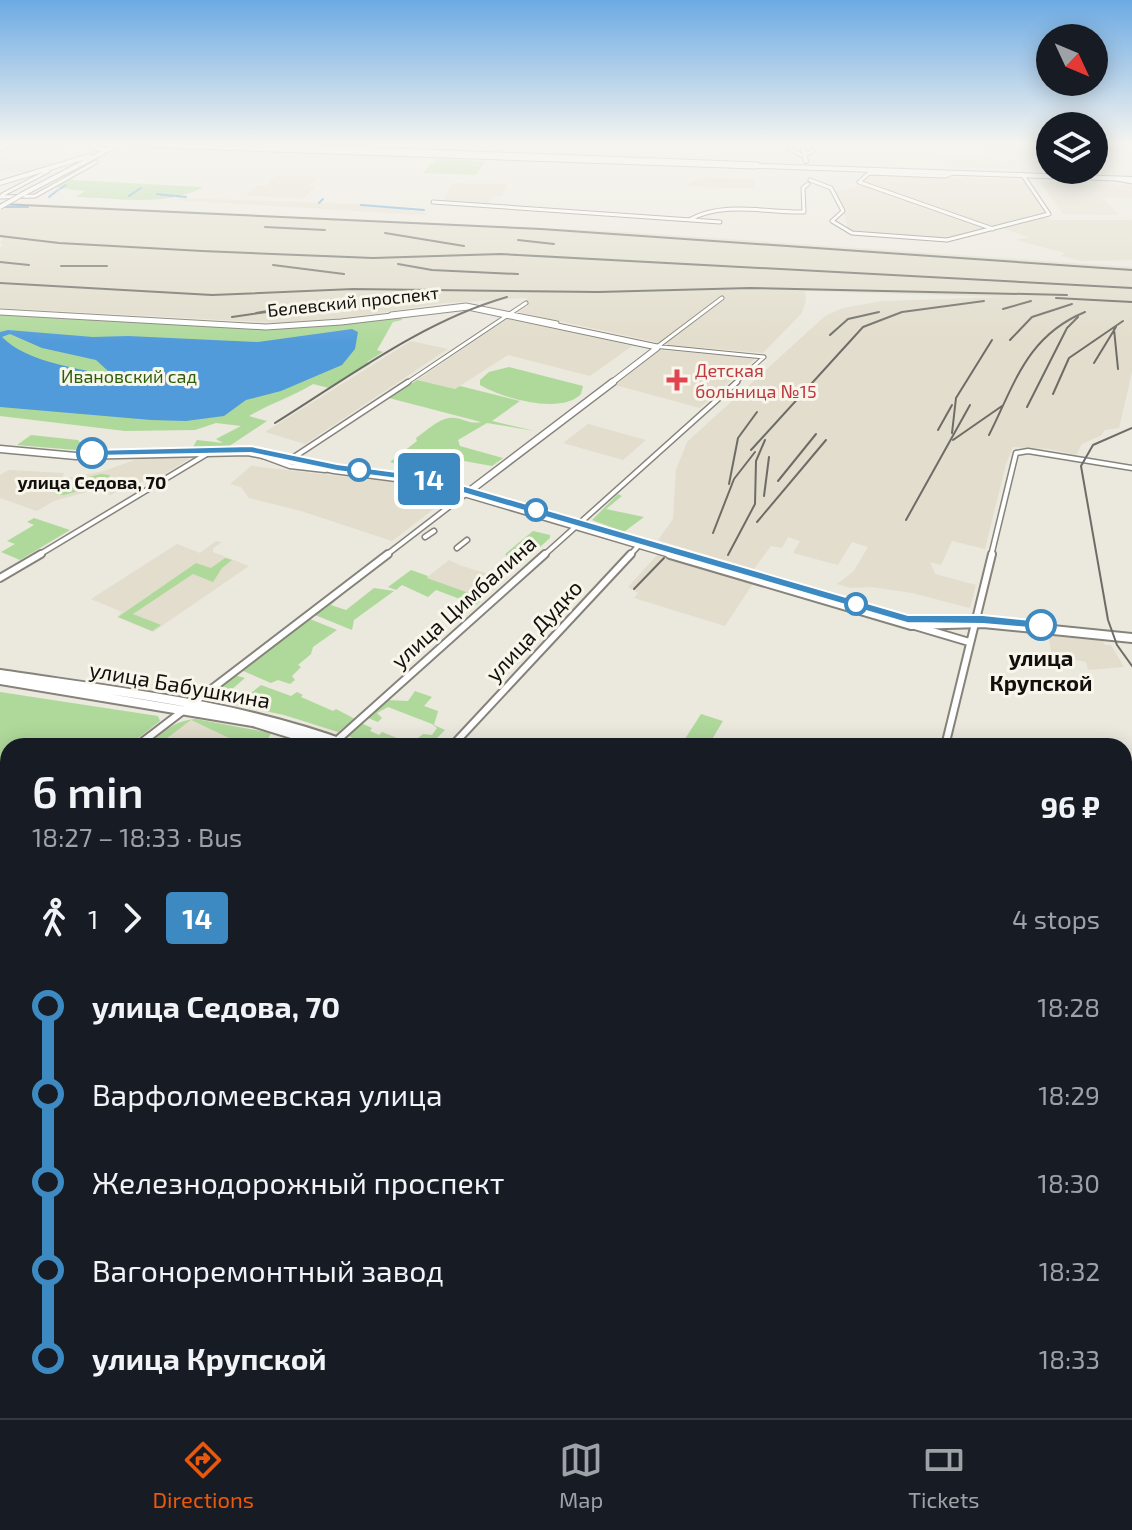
<!DOCTYPE html>
<html lang="en">
<head>
<meta charset="utf-8">
<style>
  :root { --surface:#171b24; --page:#242831; --text:#f1f3f6; --muted:#9ea1a6; --line:#363941; --accent:#ea580c }
  body { margin:0; font-family:"Exo 2",sans-serif; background:var(--page); color:var(--text); height:100vh; display:flex; flex-direction:column; font-size:30px; white-space:nowrap }
  * { box-sizing:border-box; margin:0 }
  p { font-size:26px; color:var(--muted) }
  .icon { flex:none; width:44px; height:44px; fill:none; stroke:currentColor; stroke-width:2; stroke-linecap:round; stroke-linejoin:round }
  .map { position:relative; flex:1; overflow:hidden }
  .drawer { position:absolute; left:0px; top:738px; width:1132px; height:680px; display:flex; flex-direction:column; background:var(--surface); border-radius:24px 24px 0 0; box-shadow:0 4px 20px #0003 }
  .drawer>* { flex:none }
  .badge { padding:0 16px; border-radius:6px; font-size:28px; line-height:52px }
  .needle { width:52px; rotate:134deg }
  .tools { position:absolute; left:1036px; top:24px; display:grid; gap:16px }
  .tools a { display:grid; place-items:center; width:72px; height:72px; border-radius:50%; background:var(--surface); box-shadow:0 4px 20px #0003; font-size:40px }
  .map>.badge { position:absolute; translate:-50% -50%; box-shadow:0 0 0 4px #fff }
  .legs { display:flex; align-items:center; gap:12px; height:88px; padding:0 32px; font-size:26px }
  .legs p { margin-inline-start:auto }
  .overview { display:flex; align-items:center; justify-content:space-between; height:136px; padding:0 32px }
  h1 { font-size:44px; font-weight:600; line-height:60px }
  ul { padding:0 32px; list-style:none }
  li { display:flex; align-items:center; gap:28px; height:88px; font-size:30px }
  li i { display:grid; place-items:center; width:12px; height:100%; margin:0 10px; background:currentColor }
  li i::after { content:''; width:20px; height:20px; margin:-10px; border:6px solid; border-radius:50%; background:var(--surface) }
  li p { margin-inline-start:auto }
  li:first-child i { background:linear-gradient(#0000 50%,currentColor 0) }
  li:last-child i { background:linear-gradient(currentColor 50%,#0000 0) }
  .tab-bar { display:flex; justify-content:space-around; align-items:center; height:112px; border-top:2px solid var(--line); background:var(--surface); font-size:22px; color:var(--muted) }
  .tab-bar a { display:grid; justify-items:center; gap:4px }
  .tab-bar .on { color:var(--accent) }
  .map>svg:first-child { display:block }
  .built { fill:#e2ddcc }
  .green { fill:#afd99b }
  .water { fill:#529bdb; fill-rule:evenodd }
  .lines { fill:none; stroke-linecap:round; stroke-linejoin:round }
  .stream { stroke:#529bdb; stroke-width:2 }
  .street-far4-casing { stroke:#86837a; stroke-width:5 }
  .street-far3-casing { stroke:#86837a; stroke-width:7 }
  .street-far2-casing { stroke:#86837a; stroke-width:10 }
  .street-far1-casing { stroke:#86837a; stroke-width:11 }
  .street-casing { stroke:#86837a; stroke-width:13 }
  .secondary-far4-casing { stroke:#86837a; stroke-width:6 }
  .secondary-far3-casing { stroke:#86837a; stroke-width:7 }
  .secondary-far2-casing { stroke:#86837a; stroke-width:9 }
  .secondary-far1-casing { stroke:#86837a; stroke-width:12 }
  .secondary-casing { stroke:#86837a; stroke-width:16 }
  .primary-casing { stroke:#86837a; stroke-width:6 }
  .street-far4 { stroke:#fff; stroke-width:3 }
  .street-far3 { stroke:#fff; stroke-width:4 }
  .street-far2 { stroke:#fff; stroke-width:6 }
  .street-far1 { stroke:#fff; stroke-width:7 }
  .street { stroke:#fff; stroke-width:9 }
  .secondary-far4 { stroke:#fff; stroke-width:4 }
  .secondary-far3 { stroke:#fff; stroke-width:5 }
  .secondary-far2 { stroke:#fff; stroke-width:6 }
  .secondary-far1 { stroke:#fff; stroke-width:8 }
  .secondary { stroke:#fff; stroke-width:12 }
  .primary { stroke:#fff; stroke-width:4 }
  .rail { stroke:#6e6c66; stroke-width:2 }
  .primary-bridge-casing { stroke:#86837a; stroke-width:6; stroke-linecap:butt }
  .primary-bridge { stroke:#fff; stroke-width:4 }
  .line-1 { fill:#3d8ac2; stroke:#fff; stroke-width:2 }
  .health-dot { fill:#e0444e; stroke:#f8f5eb; stroke-width:3 }
  .stop-1-dot { fill:#fff; stroke:#3d8ac2; stroke-width:4 }
  .labels { text-anchor:middle; dominant-baseline:central; stroke-width:6; stroke-linejoin:round; paint-order:stroke }
  .far-street-label { font-size:18px; fill:#11100d; stroke:#f8f5eb }
  .far-health-label { font-size:18px; fill:#be3a42; stroke:#f8f5eb; text-anchor:start }
  .far-park-label { font-size:18px; fill:#2e5e0a; stroke:#f8f5eb }
  .far-stop-label { font-size:18px; font-weight:bold; fill:#11100d; stroke:#f8f5eb }
  .street-label { font-size:22px; fill:#11100d; stroke:#f8f5eb }
  .stop-label { font-size:22px; font-weight:bold; fill:#11100d; stroke:#f8f5eb }
</style>
</head>
<body>
<div class="map">
<svg width="1132" height="1418" viewBox="0 0 1132 1418">
  <rect width="100%" height="100%" fill="#ebe8de"/>
  <path class="built" d="M21,143l39,2 7,9 -34,18h-33v-19z
    M965,143l85,4v15h-5l5,1v7l28,2 -67,-3 -6,-9 10,-1 -15,-1 9,11 -64,-2 -5,-9h50l-7,-14z
    M867,174l157,6 20,33 -94,26 -101,-5 -8,-32 -6,-11 19,-4z
    M276,176l42,1 -9,9 6,1 -11,11 -59,-2 12,-10h8z
    M705,177l49,2 1,9 -66,-1v-4z
    M1040,182l92,3v13l-29,-1 15,18 -55,-1z
    M451,183l57,1 -6,12h-9l-4,7 -46,-2z
    M181,198l196,7 50,8 -1,2 -23,-1 -226,-14z
    M0,202l626,30 506,35v105l-13,56 -15,2 -2,5 -20,9 -6,11 -27,-6 -36,-2 -7,17 -21,85 -33,-8 -11,24 -11,-3 5,12 41,11 -6,23 -58,-15 -40,-6 -21,1 -14,-4 16,-12 15,-25 -16,-5 -14,23 -45,-12 7,-12 -12,-4 -6,11 -11,-2 -17,23 -96,-29 15,-21 3,-49 11,-28 138,-126 18,-8 39,-7 123,-4 -200,-6 1,9 -4,13 -39,40 -94,-8 -151,-33 10,-6 -2,-8 -81,5 -107,16 -61,4 -277,-15v-60l3,-3 -3,-3 3,-3 -3,-1z
    M1041,217l11,3h80v40l-50,1 -21,-5 4,-3 -49,-13 13,-3 -28,-9z
    M509,318l31,7 92,21 -42,30 -82,-21 -53,34 -38,-9z
    M411,341l37,8 -143,95 -40,-12z
    M659,350l97,8 -56,50 -85,-23z
    M588,424l58,16 -23,20 -60,-17z
    M187,456l2,3 -33,20 -28,6 -17,10 -17,-5 -40,11 -17,10 -37,-13v-23l9,-5 55,3 -2,6 42,-8 36,-13z
    M251,466l165,19 36,10 -60,46 -91,-30 -52,-13 -8,-11 -11,-3z
    M216,541l6,1 -9,6v4l36,14 -96,66 -36,-15 5,-5 -31,-13 86,-55 23,9z
    M659,553l95,29 -29,44 -91,-28 4,-5 -10,-6z
    M449,560l13,6 43,13 -22,19 -57,-20z
    M1048,635l55,6 2,4h6l13,22 -36,3 -2,-8 -34,-7z
    M191,720l47,22 8,4h-88z
    M8,862v382l-8,4v-380z
    M1124,1191l8,3v114l-8,-2z
    M8,1338v72h763l-7,2 -2,6h-762v-70z"/>
  <path class="green" d="M436,159h1l48,2 -9,14 -53,-2z
    M76,176l-6,4 133,7c-35,20 -88,11 -127,10l9,-6 -32,-4z
    M0,314l244,14 156,-11 2,3 -9,2 -16,28 6,2 -16,10 3,2 -41,24 -16,-4c-21,13 -42,19 -64,32l18,5 -39,26 -36,2 5,-9 26,3 -7,-4 25,-13 -25,-3 -21,7 -70,1 -125,-15z
    M509,367l74,19 -2,8c-19,21 -79,4 -101,-9v-5l9,-8z
    M417,380l38,9 5,-3 60,15 -28,20 43,10 -48,-8 -29,17 2,6 43,12 -11,8 -28,-5 -5,-1 5,-5 -21,-4 -24,9 6,9 -8,2 -27,-9 27,-21 -1,-3c9,-6 22,-19 33,-20 11,-2 20,7 32,4l-92,-24z
    M31,435l47,5 9,11 -70,-6z
    M101,474l8,1 3,7 -48,13h-8l-3,-6 6,-5z
    M618,494l4,2 -16,13 38,8 -20,15 -32,-12z
    M34,518l36,12 -50,30 -19,-8 14,-8 -8,-3 27,-16 -7,-3z
    M533,531l17,4v3l-29,26 -8,-1 -8,-9z
    M225,558l7,2 -10,8 -9,14 -20,-8 -60,40 28,11 -9,6 -34,-14 78,-54 15,5z
    M411,570l17,6 -1,2 56,20 -7,7 -40,-15 -8,7 -26,-12 -6,5 -8,-3z
    M356,582l-25,23 15,5 28,-22 20,3 -40,29 -2,10 -37,-15z
    M310,619l27,11 -24,17 -2,7 -13,11 3,2 -9,9 3,4 -5,4 -12,-4 -7,3 -30,-13z
    M234,675l11,3 -15,13 16,6 15,-12 30,11 6,-4 6,3 -2,2 32,14 3,-2 19,10 -17,13 -54,-17 -73,-15v-7z
    M415,691l17,6 -8,9 14,5 -4,14 11,5 -14,14 -13,-6 5,-4 9,1 5,-7 -5,-4 -44,-17 -11,6 5,5 -4,4 -10,-4 19,-18 21,1z
    M0,692l158,24 2,5 -32,25h-120v89l-8,6z
    M701,714l22,7 -15,25 -25,-4z
    M196,719l75,14 -3,6 1,4 -3,3h-20l-55,-26 -34,26h-12c17,-13 30,-26 51,-27z
    M361,723l11,5 -2,3 9,4 3,-3 25,10 -3,4h-33l-23,-10z"/>
  <path class="water" d="M352,329l6,3 -3,17 -13,16 -61,26 -35,9 -22,16 -38,5 -35,-1 -151,-13v-75l8,-2 85,7 35,-1 130,6zM10,334l32,14 54,12 12,11 -8,3c-34,-9 -72,-12 -98,-37z"/>
  <g class="lines">
    <path class="stream" d="M60,189l6,-4
      M157,194l17,2
      M129,196l12,-8
      M176,196l10,1
      M49,197l9,-7
      M319,203l4,-4
      M361,205l63,5
      M1,207h27"/>
    <g class="street-far4-casing">
      <path id="street-far4" d="M214,143l544,21
        M789,143l1,6 11,6
        M164,146l592,21
        M805,155l9,-5v-7
        M869,173l-10,9 134,47
        M869,173l76,3 8,-3
        M1117,179l15,3
        M810,180l21,8 12,23 -11,10 20,12 95,7 102,-26 -27,-40
        M2,195l46,-24
        M0,197l35,-1 61,-34
        M433,202l287,20
        M691,219c34,-18 76,-6 113,-7l-1,-24 5,-4
        M391,314l75,-9 91,18
        M653,346l111,11
        M657,347l65,-49
        M405,384l121,-81
        M734,384l30,-27"/>
    </g>
    <g class="street-far3-casing">
      <path id="street-far3" d="M263,456l27,10 35,4
        M288,461l120,-79
        M425,537l9,-6
        M457,548l10,-8
        M37,556l173,-104
        M385,556l82,-63
        M543,556l194,-174
        M629,556l14,-15
        M991,556l25,-103 12,-2 104,17"/>
    </g>
    <g class="street-far2-casing">
      <path id="street-far2" d="M0,578l41,-24
        M915,626l54,16
        M334,743l211,-189
        M137,746l251,-192
        M452,746l179,-192
        M945,746l47,-192"/>
    </g>
    <g class="street-far1-casing">
      <path id="street-far1" d="M0,849l8,-6
        M1124,854l8,8"/>
    </g>
    <g class="street-casing">
      <path id="street" d="M0,1332l8,-9
        M788,1418l2,-8"/>
    </g>
    <g class="secondary-far4-casing">
      <path id="secondary-far4" d="M802,143l4,18
        M0,149l13,-6
        M0,183l89,-27"/>
    </g>
    <g class="secondary-far3-casing">
      <path id="secondary-far3" d="M0,312l266,15 75,-5 127,-15 189,40
        M610,384l47,-36"/>
    </g>
    <g class="secondary-far2-casing">
      <path id="secondary-far2" d="M0,449l76,7 172,-4 86,18 93,12 250,74
        M467,493l146,-111"/>
    </g>
    <g class="secondary-far1-casing">
      <path id="secondary-far1" d="M670,554l241,71 72,-2 149,15
        M0,674c119,18 237,30 350,72
        M0,680l253,42 77,24"/>
    </g>
    <g class="secondary-casing">
      <path id="secondary" d="M1124,1113l8,3
        M1124,1125l8,3"/>
    </g>
    <g class="primary-casing">
      <path id="primary" d="M92,143l2,5 11,1
        M101,143l1031,36
        M23,194l94,-49"/>
    </g>
    <use href="#street-far4" class="street-far4"/>
    <use href="#street-far3" class="street-far3"/>
    <use href="#street-far2" class="street-far2"/>
    <use href="#street-far1" class="street-far1"/>
    <use href="#street" class="street"/>
    <use href="#secondary-far4" class="secondary-far4"/>
    <use href="#secondary-far3" class="secondary-far3"/>
    <use href="#secondary-far2" class="secondary-far2"/>
    <use href="#secondary-far1" class="secondary-far1"/>
    <use href="#secondary" class="secondary"/>
    <use href="#primary" class="primary"/>
    <path class="rail" d="M0,204l541,25 591,41
      M265,227l60,3
      M385,233l79,13
      M0,236l59,7 143,8 171,7 128,-4 631,34
      M518,240l36,4
      M0,262l29,3
      M398,264l34,6 86,4
      M273,265l71,9
      M61,266h46
      M0,283l212,12 141,-6 245,3 152,-4 317,7
      M1056,298l76,4
      M1003,309l28,-8
      M256,313l80,-14
      M232,317l35,-5
      M1114,329l4,40
      M830,335l18,-16 31,-7
      M1010,340l22,-23 40,-13
      M1094,363l22,-36
      M1053,394l16,-36 54,-37
      M1027,407l40,-79 11,-11
      M275,423c74,-46 148,-102 232,-126
      M1132,428l-39,17 -12,21 27,154 9,25 15,21
      M938,430l14,-25
      M952,433l4,-35 36,-58
      M989,435c26,-52 38,-99 96,-123
      M953,440l49,-34
      M751,450l112,-123 39,-15 82,-11
      M778,481l38,-47
      M729,484l9,-46 19,-26
      M764,496l5,-39
      M906,520l64,-115
      M757,522l69,-82
      M713,533l21,-54 21,-27
      M728,555l27,-51 1,-43 9,-21
      M634,589l30,-31"/>
    <g class="primary-bridge-casing">
      <path id="primary-bridge" d="M0,207l23,-13"/>
    </g>
    <use href="#primary-bridge" class="primary-bridge"/>
  </g>
  <linearGradient id="sky" x2="0" y2="1"><stop stop-color="#6caae3"/><stop offset="0.42" stop-color="#f6f5f0"/><stop offset="1" stop-color="#f6f5f0" stop-opacity="0"/></linearGradient>
  <rect width="1132" height="342" fill="url(#sky)"/>
  <path class="line-1" d="M251,446l86,18 97,13 474,138h75l58,6 7,4 -7,4 -58,-5 -76,-1 -478,-140 -92,-12 -86,-18 -159,3 -6,-3 6,-3z"/>
  <path class="health-dot" d="M673 368h8v8h8v8h-8v8h-8v-8h-8v-8h8z"/>
  <g class="stop-1-dot">
    <circle cx="92" cy="453" r="14"/>
    <circle cx="359" cy="470" r="10"/>
    <circle cx="536" cy="510" r="10"/>
    <circle cx="856" cy="604" r="10"/>
    <circle cx="1041" cy="625" r="14"/>
  </g>
  <g class="labels">
    <g class="far-street-label">
      <text transform="translate(353 301) rotate(-6)">Белевский проспект</text>
    </g>
    <g class="far-health-label">
      <text x="695" y="370">Детская<tspan x="695" dy="21">больница №15</tspan></text>
    </g>
    <g class="far-park-label">
      <text x="129" y="376">Ивановский сад</text>
    </g>
    <g class="far-stop-label">
      <text x="92" y="482">улица Седова, 70</text>
    </g>
    <g class="street-label">
      <text transform="translate(463 601) rotate(-42)">улица Цимбалина</text>
      <text transform="translate(533 630) rotate(-47)">улица Дудко</text>
      <text transform="translate(180 684) rotate(10)">улица Бабушкина</text>
    </g>
    <g class="stop-label">
      <text x="1041" y="657">улица<tspan x="1041" dy="25">Крупской</tspan></text>
    </g>
  </g>
</svg>
<div class="tools">
<a><svg class="needle" viewBox="-14 -14 28 28"><path d="M0-13l5 13h-10z" fill="#e53935"/><path d="M0 13l5-13h-10z" fill="#9ea1a6"/></svg></a>
<a><svg class="icon" aria-label="layers" viewBox="0 0 24 24"><path d="M12 4l9 5-9 5-9-5zM3 14l9 5 9-5"/></svg></a>
</div>
<b class="badge" style="left:429px;top:479px;background:#3d8ac2;color:#fff">14</b>
<section class="drawer">
<div class="overview"><div><h1>6 min</h1><p>18:27 – 18:33 · Bus</p></div><b>96 ₽</b></div>
<div class="legs"><svg class="icon" aria-label="walk" viewBox="0 0 24 24"><circle cx="13" cy="4" r="2"/><path d="M13 8l-2 6 4 7M11 14l-3 7M7 12l3-4h3l4 4"/></svg>1<svg class="icon" aria-label="forward" viewBox="0 0 24 24"><path d="M9 5l7 7-7 7"/></svg><b class="badge" style="background:#3d8ac2;color:#fff">14</b><p>4 stops</p></div>
<ul>
<li><i style="color:#3d8ac2"></i><b>улица Седова, 70</b><p>18:28</p></li>
<li><i style="color:#3d8ac2"></i><span>Варфоломеевская улица</span><p>18:29</p></li>
<li><i style="color:#3d8ac2"></i><span>Железнодорожный проспект</span><p>18:30</p></li>
<li><i style="color:#3d8ac2"></i><span>Вагоноремонтный завод</span><p>18:32</p></li>
<li><i style="color:#3d8ac2"></i><b>улица Крупской</b><p>18:33</p></li>
</ul>
</section>
</div>
<nav class="tab-bar">
<a class="on"><svg class="icon" aria-label="directions" viewBox="0 0 24 24"><path d="M12 3l9 9-9 9-9-9zM9 14v-3h6M13 9l2 2-2 2"/></svg>Directions</a>
<a><svg class="icon" aria-label="map" viewBox="0 0 24 24"><path d="M3 6l6-2 6 2 6-2v14l-6 2-6-2-6 2zM9 4v14M15 6v14"/></svg>Map</a>
<a><svg class="icon" aria-label="tickets" viewBox="0 0 24 24"><path d="M3 7h18v10H3zM15 7v10"/></svg>Tickets</a>
</nav>
</body>
</html>
